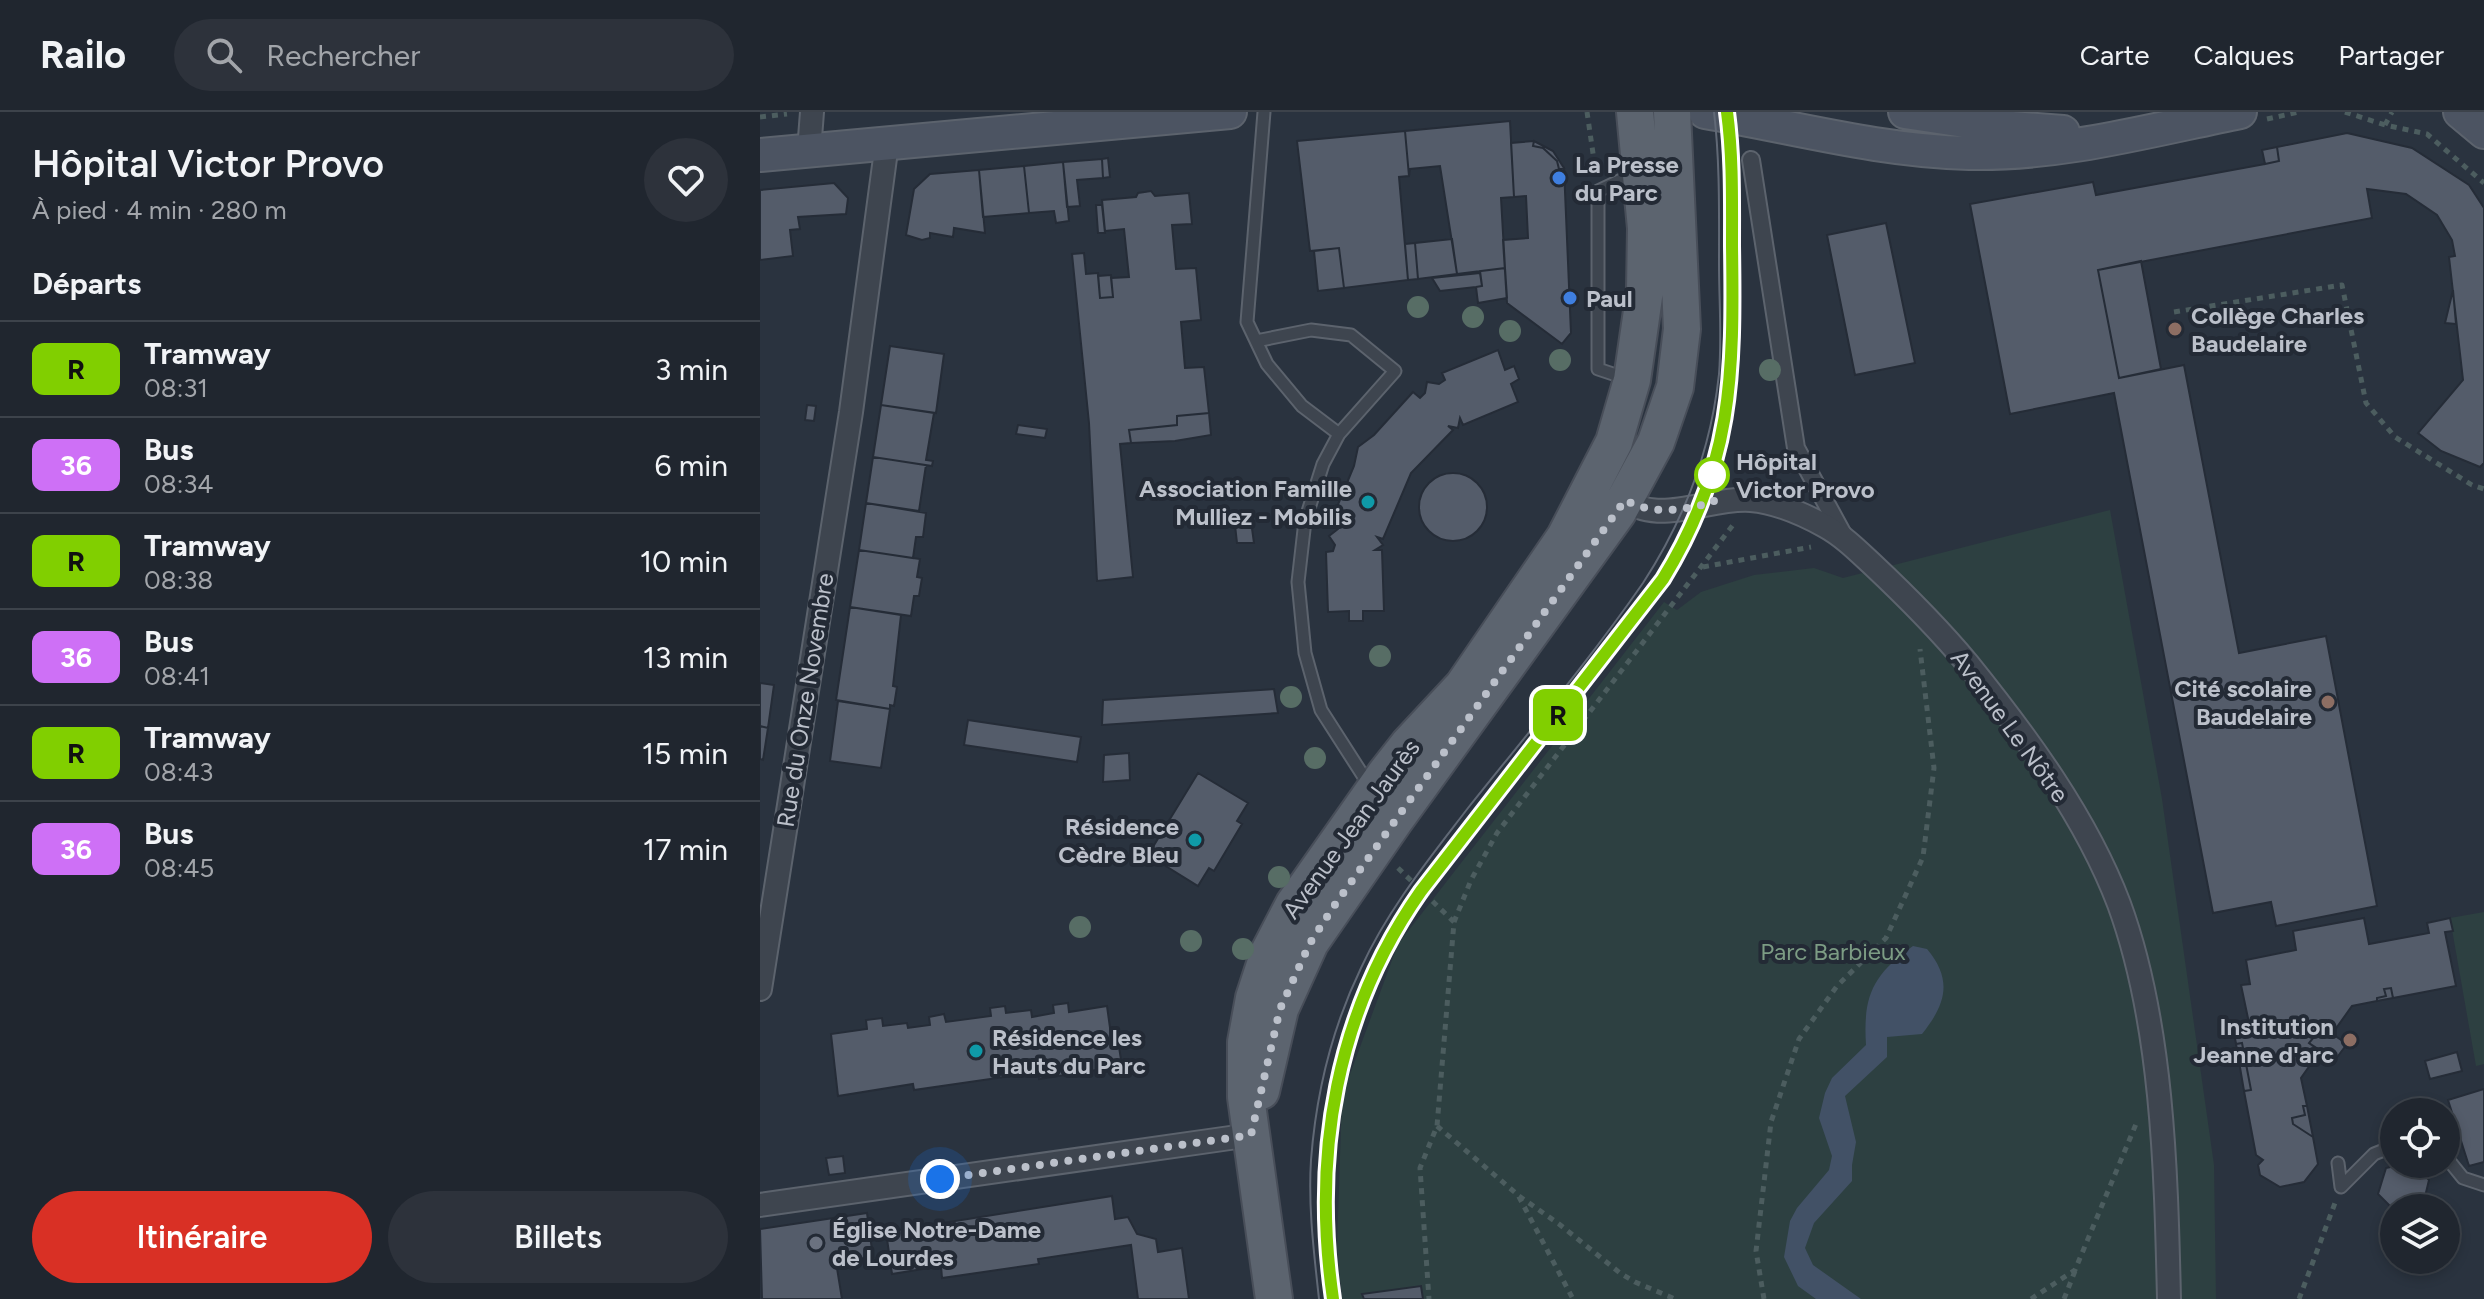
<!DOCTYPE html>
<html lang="fr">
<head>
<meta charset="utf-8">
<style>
  :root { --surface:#20262f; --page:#2d323b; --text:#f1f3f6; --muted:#a2a5aa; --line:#3d434b; --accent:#d93025 }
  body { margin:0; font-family:Figtree,sans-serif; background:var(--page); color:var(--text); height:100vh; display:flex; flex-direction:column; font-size:30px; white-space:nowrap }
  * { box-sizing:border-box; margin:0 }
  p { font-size:26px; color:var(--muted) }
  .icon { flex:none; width:44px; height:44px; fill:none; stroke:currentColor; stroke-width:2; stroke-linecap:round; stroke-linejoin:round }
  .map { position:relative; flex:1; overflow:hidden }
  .panel { display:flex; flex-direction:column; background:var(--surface); width:760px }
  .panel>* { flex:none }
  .badge { padding:0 16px; border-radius:12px; font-size:28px; line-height:52px }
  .fabs { position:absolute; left:1620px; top:986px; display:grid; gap:16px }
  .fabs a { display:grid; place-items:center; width:80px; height:80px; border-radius:50%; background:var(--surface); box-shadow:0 4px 12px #0003,0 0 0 2px var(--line); font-size:40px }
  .you { position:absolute; width:40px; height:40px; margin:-20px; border:6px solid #fff; border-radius:50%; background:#1a73e8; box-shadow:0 0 0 12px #1a73e833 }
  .map>.badge { position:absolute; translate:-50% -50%; box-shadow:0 0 0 4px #fff }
  h2 { padding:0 32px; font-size:30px; line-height:72px }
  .round { display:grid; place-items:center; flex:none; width:84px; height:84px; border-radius:42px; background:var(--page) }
  .overview { display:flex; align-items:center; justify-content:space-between; height:136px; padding:0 32px }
  h1 { font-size:38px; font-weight:600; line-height:60px }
  .button { display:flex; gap:16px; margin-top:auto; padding:16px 32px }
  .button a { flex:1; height:92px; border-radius:48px; background:var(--accent); color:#fff; font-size:32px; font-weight:600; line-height:92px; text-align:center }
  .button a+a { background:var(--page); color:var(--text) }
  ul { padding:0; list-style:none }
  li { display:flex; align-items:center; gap:24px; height:96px; padding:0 32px; border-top:2px solid var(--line) }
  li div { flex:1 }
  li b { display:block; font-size:30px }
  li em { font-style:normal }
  li .badge { min-width:88px; font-weight:700; text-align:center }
  header { display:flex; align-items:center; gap:48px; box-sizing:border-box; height:112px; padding:0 40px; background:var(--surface); border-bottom:2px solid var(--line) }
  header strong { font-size:38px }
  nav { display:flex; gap:44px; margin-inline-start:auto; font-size:28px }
  .search { width:560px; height:72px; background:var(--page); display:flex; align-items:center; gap:20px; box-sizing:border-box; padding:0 28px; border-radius:44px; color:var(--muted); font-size:30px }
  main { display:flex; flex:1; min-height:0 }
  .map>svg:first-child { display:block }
  .green { fill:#2d4041 }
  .water { fill:#425166 }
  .building { fill:#545c6a; stroke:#252c37; stroke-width:2 }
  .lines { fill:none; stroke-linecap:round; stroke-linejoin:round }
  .service-casing { stroke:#5c636d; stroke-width:15 }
  .pedestrian-casing { stroke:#5c636d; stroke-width:20 }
  .minor-casing { stroke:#5c636d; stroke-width:26 }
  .secondary-casing { stroke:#5c636d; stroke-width:36 }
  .primary-casing { stroke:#484e59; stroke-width:40 }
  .path { stroke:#4c5d5f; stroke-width:5; stroke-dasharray:6 6; stroke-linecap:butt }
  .service { stroke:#3e454f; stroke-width:11 }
  .pedestrian { stroke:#3e454f; stroke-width:16 }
  .minor { stroke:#3e454f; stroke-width:22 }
  .secondary { stroke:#4c5462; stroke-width:32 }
  .primary { stroke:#5c646f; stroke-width:36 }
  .tram { stroke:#616976; stroke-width:2 }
  .tree { fill:#576d65 }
  .line-casing { stroke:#fff; stroke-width:18 }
  .line { stroke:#81cf00; stroke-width:12 }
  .walk { stroke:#bbc0ca; stroke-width:8; stroke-dasharray:0 14.4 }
  .shop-dot { fill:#3f7fe0; stroke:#232a35; stroke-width:3 }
  .education-dot { fill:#8d6e63; stroke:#232a35; stroke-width:3 }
  .stop-dot { fill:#fff; stroke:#81cf00; stroke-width:4 }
  .culture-dot { fill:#0f9aa8; stroke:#232a35; stroke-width:3 }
  .worship-dot { fill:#6b7280; stroke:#232a35; stroke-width:3 }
  .labels { text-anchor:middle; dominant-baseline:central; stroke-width:8; stroke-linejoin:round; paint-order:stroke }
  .poi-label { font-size:24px; font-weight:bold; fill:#bbc0ca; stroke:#232a35; text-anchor:start }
  .stop-label { font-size:24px; font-weight:bold; fill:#bbc0ca; stroke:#232a35; text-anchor:start }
  .street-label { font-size:24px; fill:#bbc0ca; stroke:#232a35 }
  .park-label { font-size:24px; fill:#7c9c84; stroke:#232a35 }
</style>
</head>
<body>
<header>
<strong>Railo</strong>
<div class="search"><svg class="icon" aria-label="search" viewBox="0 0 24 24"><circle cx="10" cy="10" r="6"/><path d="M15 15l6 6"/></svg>Rechercher</div>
<nav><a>Carte</a><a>Calques</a><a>Partager</a></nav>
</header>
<main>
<section class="panel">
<div class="overview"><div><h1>Hôpital Victor Provo</h1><p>À pied · 4 min · 280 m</p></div><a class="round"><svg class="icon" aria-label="heart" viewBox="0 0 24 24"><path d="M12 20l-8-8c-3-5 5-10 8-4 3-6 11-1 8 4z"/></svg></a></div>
<h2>Départs</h2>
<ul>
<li><span class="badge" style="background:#81cf00;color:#111">R</span><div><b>Tramway</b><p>08:31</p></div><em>3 min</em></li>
<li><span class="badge" style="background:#ce70f6;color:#fff">36</span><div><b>Bus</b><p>08:34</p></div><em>6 min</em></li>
<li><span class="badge" style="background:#81cf00;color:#111">R</span><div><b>Tramway</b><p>08:38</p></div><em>10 min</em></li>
<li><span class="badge" style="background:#ce70f6;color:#fff">36</span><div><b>Bus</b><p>08:41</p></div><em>13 min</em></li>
<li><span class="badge" style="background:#81cf00;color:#111">R</span><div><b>Tramway</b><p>08:43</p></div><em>15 min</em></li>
<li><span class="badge" style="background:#ce70f6;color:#fff">36</span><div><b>Bus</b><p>08:45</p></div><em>17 min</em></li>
</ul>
<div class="button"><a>Itinéraire</a><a>Billets</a></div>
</section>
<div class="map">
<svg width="1724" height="1187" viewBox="0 0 1724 1187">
  <rect width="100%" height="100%" fill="#2a333f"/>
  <path class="green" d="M1350,398l52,289 52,366 2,134h-874l-5,-52 5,-151 56,-152 266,-342 13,8 24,-18 53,-17 60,-7 29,10z
    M1724,800v152l-8,2 -26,-148z"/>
  <path class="water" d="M1153,834l14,3c26,31 19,55 -5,85l-35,3v20l-42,39 11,46 -4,23v16l-38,42 -9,25 8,17 48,34h-45l-18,-13 -14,-29 6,-36 7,-13 32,-38 3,-14 -13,-38 6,-25 7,-15 34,-33c-3,-48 6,-70 47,-99z"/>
  <path class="building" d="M750,9l4,76 -13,1 4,70 -48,6 -17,-108 -30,3 -1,7 -4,-45z
    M645,19l4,45 -10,1 9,103 -64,8 -5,-40 -29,3 -13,-110z
    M1587,21l65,15 57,37 15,23v255l-4,4 -39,-16 -23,-18 45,-53 -14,-123 6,-1 -3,-16 -15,-25 -31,-21 -39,-5 5,29 -274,52 21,108 65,-13 55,288 87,-17 51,270 -101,20 -5,-24 -58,11 -99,-520 -104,21 -40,-210 123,-22 3,13 169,-31 14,-3 -2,-14z
    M774,29l-1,5 10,2 14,13 2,8 5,-1 7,165 -9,11 -55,-41 -4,-63 25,-2 -2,-42 -12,1 -3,-54z
    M774,29l19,10 11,17 -5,1 -2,-8 -14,-13 -10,-2z
    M1517,35l2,14 -14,3 -3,-14z
    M348,46l2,19 -7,1 -1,-19z
    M342,47l1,19 -26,2 3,26 -13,1 -4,-45z
    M303,50l6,59 -13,2 -2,-12 -25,2 -5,-47z
    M264,54l5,47 -46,4 -4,-47z
    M219,58l6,63 -31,-5 -1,9 -23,-4v5l-8,2 -16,-5 8,-46 16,-15z
    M74,71l14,15 -2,16 -48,3 2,12 -10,1 3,26 -33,4v-70z
    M391,79l4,5 34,-3 3,31 -20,1 4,44 20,-1 5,52 -20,2 4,46 19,-1 5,46 -32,3v9l-48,5 2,13 -11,1 13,133 -36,4 -8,-158 -17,-169 12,-1 2,21 12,-1 2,25 13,-1 -2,-19 18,-1 -5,-48 -19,2 -3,-31 34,-3 2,-4z
    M336,93h6l3,28h-7z
    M1126,111l29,140 -60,12 -28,-140z
    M692,127l5,35 -39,5 -3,-36z
    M655,131l3,36 -10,1 -3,-36z
    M579,136l5,40 -26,3 -4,-40z
    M1381,149l20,108 -42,9 -21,-108z
    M745,156l2,30 -29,5 -2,-16 6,-1 -2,-15z
    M720,161l2,13 -6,1 -36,4 -8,-13z
    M351,163l2,22 -13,1 -2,-22z
    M1693,178l3,34 -11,-1z
    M130,234l54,8 -8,59 -55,-8z
    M738,238l7,20 9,-4 5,13 -8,5 7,18 -55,23 -3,-7 -2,10 -10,-2 5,4 -42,43 -28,66 -6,-2 6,8 -8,5h7l2,61h-21v10h-14v-10l-21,1 -2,-60 7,-1 2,-6 -6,-9 9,-7 1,-7 -7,-3 22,-53 4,-19 16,-12 39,-43 7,6 5,-5 2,-11 12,2 6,-4 -3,-7z
    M47,293l9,1 -2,15 -9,-1z
    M121,293l53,8 -8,47 7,1 -1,5 -59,-9z
    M449,301l2,22 -36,6 -44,2 -2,-13 48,-5v-9z
    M258,313l29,4 -2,9 -29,-4z
    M113,345l53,8 -7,46 -53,-8z
    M659 395a34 34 0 1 1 68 0a34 34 0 1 1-68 0Z
    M106,391l60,10 -3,24h-7l-3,21 -54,-8z
    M491,409l3,22h-17l-2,-18z
    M99,438l61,9 -3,18 5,1 -3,18h-5l-3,20 -61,-9z
    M90,495l51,8 -8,71 4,1 -3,19 -4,-1v4l-54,-9z
    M0,571l14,2 -6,43 -8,-2z
    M514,577l4,24 -176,12 1,-25z
    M78,589l52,8 -9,59 -51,-7z
    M208,608l113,17 -4,25 -113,-17z
    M0,614l8,2 -5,32 -3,-1z
    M369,641l1,27 -27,2 1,-27z
    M438,661l50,30 -11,18 5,3 -28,47 -5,-3 -11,18 -50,-31z
    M1604,806l5,26 60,-11 -2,-10 23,-5 3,13 -8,1 11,54 -63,12 -2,-10 -7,1 2,7 -9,2v3l-25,5 -20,28 -10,-7 -13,16 11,8 -19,27 6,28h-4l2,9 -13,3 1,6 20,13 5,27 -14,18 -24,5 -20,-12 -2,-10 5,-5 -7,-5 -12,-64 7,-1 -9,-47 -6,1 -3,-17 16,-4 -8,-38 9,-1 -4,-24 50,-10 -3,-19z
    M1631,876l2,10 -16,3v-3l9,-2 -2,-7z
    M308,891l1,9 38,-6 4,29 6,-1 5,32 -83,13 -1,-7 -124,18 -1,-6 -75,12 -7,-62 36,-5 -1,-9 16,-2 1,8 24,-3 1,5 22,-3 -1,-8 15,-3 2,8 45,-6 -1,-8 15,-2 1,7 25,-3 1,7 22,-4 -1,-8z
    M1562,915l25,17 -12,16 -26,-17z
    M1482,931l9,47 -7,1 -8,-47z
    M1697,940l5,19 -32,8 -5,-18z
    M1724,977v73l-15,4 -21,-66z
    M1543,994h4l6,31 -20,-13 -1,-6 13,-3z
    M83,1044l2,17 -16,2 -3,-17z
    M1644,1052h10l15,16 -6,25 -29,5 -16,-16 8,-26z
    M352,1084l3,23 13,-2 9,17 19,5 2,13 24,-4 7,51h-51l-7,-54 -93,14 1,5 -97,14 -1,-12 -49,8 -6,-42z
    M107,1101l6,44 -37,5 6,37h-80l-2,-70z
    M661,1174l2,13h-59l-2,-5z"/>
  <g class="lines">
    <g class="service-casing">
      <path id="service" d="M504,0l-17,210 20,42 35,42 37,28
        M496,229l55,-11 40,5 44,36 -56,63 -16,30 -18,57 -7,61 7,71 16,57 50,78
        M868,267l-30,-10v-178l38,-18
        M1686,1045l17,21 21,7
        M1578,1051l3,24 33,-33 20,-8"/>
    </g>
    <g class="pedestrian-casing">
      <path id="pedestrian" d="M991,48l45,288 49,90"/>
    </g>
    <g class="minor-casing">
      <path id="minor" d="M49,39l3,-39
        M858,381c35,38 90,3 133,7 25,2 52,14 74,26 18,10 32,24 47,38 34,32 66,64 96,100 58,72 118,153 151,240 44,120 47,268 50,395
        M0,877l91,-577 36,-269
        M0,1093l491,-70"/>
    </g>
    <g class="secondary-casing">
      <path id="secondary" d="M945,0c88,15 174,39 264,41 92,2 182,-23 271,-41
        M1145,0l106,16 52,4
        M1700,0l24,20
        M0,43l470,-43"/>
    </g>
    <g class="primary-casing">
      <path id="primary" d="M501,979l19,-82 30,-66 85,-123 223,-308 38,-70 19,-55 7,-58 -10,-217
        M514,1187l-28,-202v-55l8,-44 15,-46 25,-48 92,-131 22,-28 55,-59 102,-149 49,-95 18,-62 13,-90 1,-62 -11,-116"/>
    </g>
    <path class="path" d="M827,0l9,62
      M1585,0l40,13 42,9 57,49
      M0,5l27,-3
      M1507,7l32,-7
      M1625,13l7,-13
      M1414,200l168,-27 24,118 29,34 77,48 12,4
      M943,455l108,-20
      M638,756l56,54 -17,204 -17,42 9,131
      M694,810l17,-42 26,-47 236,-308
      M677,1014l81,69 55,104
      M759,1084l40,28 61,49 15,9 40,17
      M1004,1187l-8,-48 15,-129 28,-83 38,-53 49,-48 37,-81 11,-89 -14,-119
      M1271,1187l44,-29 61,-146
      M1304,1187l11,-28
      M1539,1187l36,-96"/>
    <use href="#service" class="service"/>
    <use href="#pedestrian" class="pedestrian"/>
    <use href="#minor" class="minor"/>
    <use href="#secondary" class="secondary"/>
    <use href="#primary" class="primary"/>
    <path class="tram" d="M559,1187c-5,-46 -11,-92 -8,-139 5,-65 21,-132 50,-192 27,-59 68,-109 107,-160 59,-74 121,-147 175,-225 41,-63 68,-134 76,-209 3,-36 0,-74 0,-110 0,-51 1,-102 -5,-152
      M573,1187c-21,-148 1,-284 88,-408l242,-312c43,-69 67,-148 71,-230 1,-34 -1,-69 -2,-103 0,-45 1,-89 -5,-134"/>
  </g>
  <g class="tree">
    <circle cx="658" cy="195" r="11"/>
    <circle cx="713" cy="205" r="11"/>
    <circle cx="750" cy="219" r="11"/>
    <circle cx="800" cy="248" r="11"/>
    <circle cx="1010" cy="258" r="11"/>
    <circle cx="620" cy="544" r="11"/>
    <circle cx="531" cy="585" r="11"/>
    <circle cx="555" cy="646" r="11"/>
    <circle cx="519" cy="765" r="11"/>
    <circle cx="320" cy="815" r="11"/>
    <circle cx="431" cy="829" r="11"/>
    <circle cx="483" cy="837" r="11"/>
  </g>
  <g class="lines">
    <g class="line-casing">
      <path id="line" d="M573,1187c-21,-145 3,-287 88,-408l242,-312c70,-114 71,-204 69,-333 0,-45 1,-89 -5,-134"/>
    </g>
    <use href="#line" class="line"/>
    <path class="walk" d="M180,1067l311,-44 29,-126 30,-66 24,-37 291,-406c30,16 58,10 89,2l-2,-27"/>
  </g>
  <g class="shop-dot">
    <circle cx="799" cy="66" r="8"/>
    <circle cx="810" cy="186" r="8"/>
  </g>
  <g class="education-dot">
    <circle cx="1415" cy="217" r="8"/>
    <circle cx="1568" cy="590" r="8"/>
    <circle cx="1590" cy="928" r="8"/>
  </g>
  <circle class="stop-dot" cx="952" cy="363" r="16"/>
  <g class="culture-dot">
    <circle cx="608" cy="390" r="8"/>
    <circle cx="435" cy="728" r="8"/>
    <circle cx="216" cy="939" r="8"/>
  </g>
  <circle class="worship-dot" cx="56" cy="1131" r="8"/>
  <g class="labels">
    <g class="poi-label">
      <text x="815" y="52">La Presse<tspan x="815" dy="28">du Parc</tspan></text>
      <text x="826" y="186">Paul</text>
      <text x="1431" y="203">Collège Charles<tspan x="1431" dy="28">Baudelaire</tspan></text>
      <text x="592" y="376" text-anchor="end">Association Famille<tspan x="592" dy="28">Mulliez - Mobilis</tspan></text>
      <text x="1552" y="576" text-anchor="end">Cité scolaire<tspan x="1552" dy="28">Baudelaire</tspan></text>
      <text x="419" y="714" text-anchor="end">Résidence<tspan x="419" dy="28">Cèdre Bleu</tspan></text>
      <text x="1574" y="914" text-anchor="end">Institution<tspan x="1574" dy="28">Jeanne d'arc</tspan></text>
      <text x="232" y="925">Résidence les<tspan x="232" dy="28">Hauts du Parc</tspan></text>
      <text x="72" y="1117">Église Notre-Dame<tspan x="72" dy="28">de Lourdes</tspan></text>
    </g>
    <g class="stop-label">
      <text x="976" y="349">Hôpital<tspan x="976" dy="28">Victor Provo</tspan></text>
    </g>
    <g class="street-label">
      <text transform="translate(45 588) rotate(-81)">Rue du Onze Novembre</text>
      <text transform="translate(1250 614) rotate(54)">Avenue Le Nôtre</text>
      <text transform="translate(591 717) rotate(-54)">Avenue Jean Jaurès</text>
    </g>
    <g class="park-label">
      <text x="1073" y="839">Parc Barbieux</text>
    </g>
  </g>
</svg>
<div class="fabs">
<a><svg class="icon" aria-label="locate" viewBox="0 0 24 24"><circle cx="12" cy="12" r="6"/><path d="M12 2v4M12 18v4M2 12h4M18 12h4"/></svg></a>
<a><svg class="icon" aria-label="layers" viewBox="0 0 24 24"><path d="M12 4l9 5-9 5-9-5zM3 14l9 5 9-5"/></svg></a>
</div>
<div class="you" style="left:180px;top:1067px"></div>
<b class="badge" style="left:798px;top:603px;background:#81cf00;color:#111">R</b>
</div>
</main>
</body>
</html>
